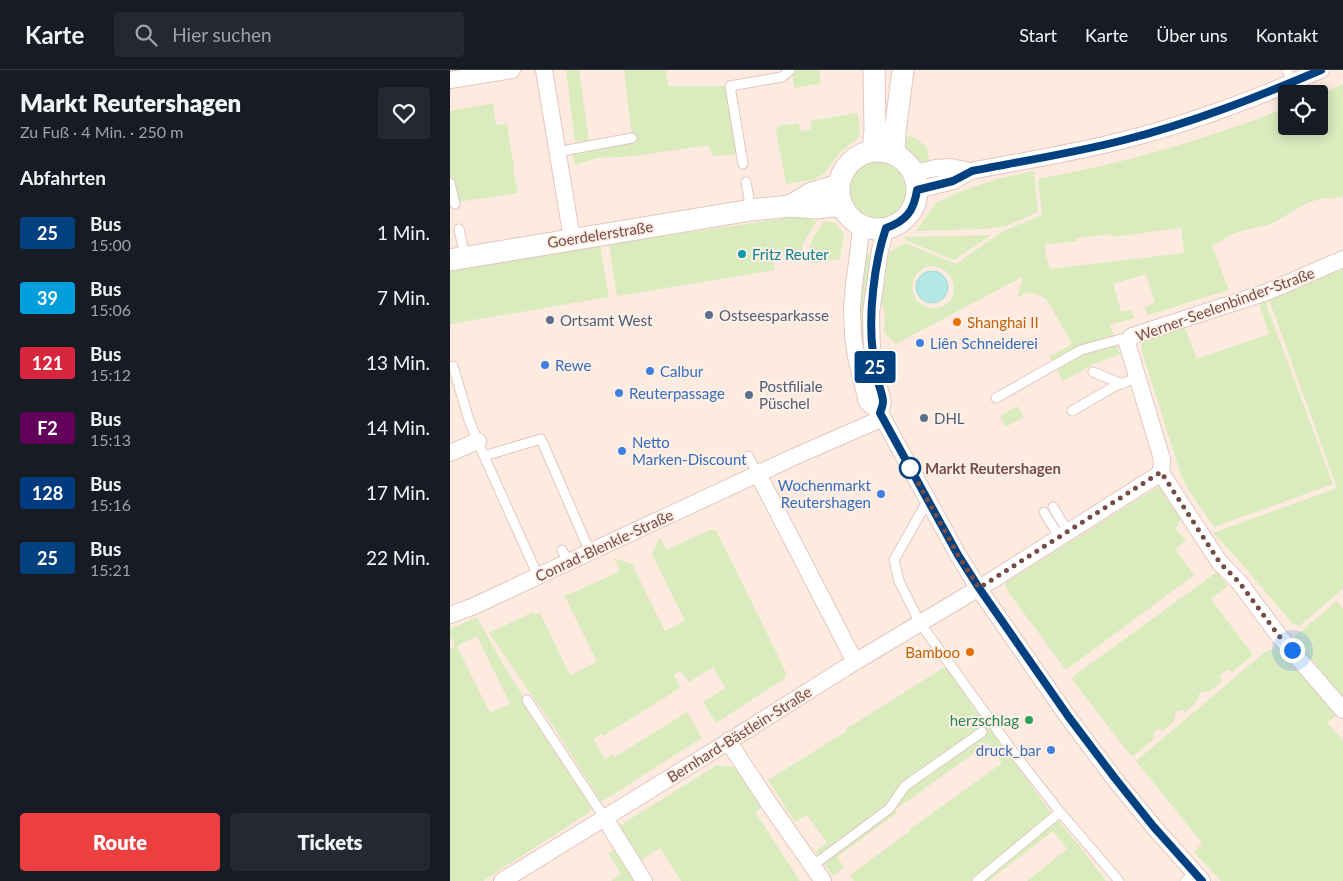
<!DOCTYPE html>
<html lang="de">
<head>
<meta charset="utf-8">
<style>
  :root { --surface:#171b24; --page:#242831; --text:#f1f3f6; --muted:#9ea1a6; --line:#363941; --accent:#ec4040 }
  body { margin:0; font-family:Lato,sans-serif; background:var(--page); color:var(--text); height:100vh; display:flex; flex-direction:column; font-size:19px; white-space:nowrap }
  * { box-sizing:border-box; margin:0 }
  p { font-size:16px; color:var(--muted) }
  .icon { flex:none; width:28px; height:28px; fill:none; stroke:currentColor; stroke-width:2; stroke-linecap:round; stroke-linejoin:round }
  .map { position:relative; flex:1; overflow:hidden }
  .details { display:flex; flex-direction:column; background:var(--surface); width:450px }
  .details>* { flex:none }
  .badge { padding:0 10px; border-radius:4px; font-size:18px; line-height:32px }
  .fabs { position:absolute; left:828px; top:15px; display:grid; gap:10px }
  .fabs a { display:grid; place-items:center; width:50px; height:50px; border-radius:5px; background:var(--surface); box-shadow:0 2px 12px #0003; font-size:25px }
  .you { position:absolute; width:25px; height:25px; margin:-12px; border:4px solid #fff; border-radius:50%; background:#1a73e8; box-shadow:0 0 0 8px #1a73e833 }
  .map>.badge { position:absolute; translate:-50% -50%; box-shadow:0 0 0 2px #fff }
  h2 { padding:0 20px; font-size:19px; line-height:45px }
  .round { display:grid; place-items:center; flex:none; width:52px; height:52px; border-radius:5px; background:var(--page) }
  .headline { display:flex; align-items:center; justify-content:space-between; height:85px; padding:0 20px }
  h1 { font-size:24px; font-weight:800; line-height:38px }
  .primary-button { display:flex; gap:10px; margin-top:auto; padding:10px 20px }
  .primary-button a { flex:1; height:58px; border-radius:5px; background:var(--accent); color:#fff; font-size:20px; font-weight:800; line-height:58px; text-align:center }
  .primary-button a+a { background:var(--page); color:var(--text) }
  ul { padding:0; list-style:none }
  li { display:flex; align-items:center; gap:15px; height:65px; padding:0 20px }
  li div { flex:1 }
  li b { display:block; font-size:19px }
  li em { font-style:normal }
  li .badge { min-width:55px; font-weight:700; text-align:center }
  header { display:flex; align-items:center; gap:30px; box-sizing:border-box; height:70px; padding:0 25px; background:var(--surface); border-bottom:1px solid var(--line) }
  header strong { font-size:24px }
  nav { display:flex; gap:28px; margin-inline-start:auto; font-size:18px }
  .search { width:350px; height:45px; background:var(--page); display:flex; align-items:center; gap:12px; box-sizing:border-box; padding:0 18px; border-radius:5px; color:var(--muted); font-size:19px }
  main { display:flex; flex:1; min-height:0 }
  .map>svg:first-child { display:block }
  .green { fill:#daebbe; fill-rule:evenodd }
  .water { fill:#b4e7e3; stroke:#9ad9d5 }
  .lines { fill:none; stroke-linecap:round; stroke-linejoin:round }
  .service-casing { stroke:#e3c7bf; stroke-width:11 }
  .minor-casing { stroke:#e3c7bf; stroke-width:18 }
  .tertiary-casing { stroke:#e3c7bf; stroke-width:23 }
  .service { stroke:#fff; stroke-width:9 }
  .minor { stroke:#fff; stroke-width:16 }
  .tertiary { stroke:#fff; stroke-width:21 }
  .line-casing { stroke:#fff; stroke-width:11 }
  .line { stroke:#024080; stroke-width:8 }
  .walk { stroke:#754d47; stroke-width:5; stroke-dasharray:0 9 }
  .culture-dot { fill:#0f9aa8; stroke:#fff0e7; stroke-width:2 }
  .service-dot { fill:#5c6f8a; stroke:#fff0e7; stroke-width:2 }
  .food-dot { fill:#e8710a; stroke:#fff0e7; stroke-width:2 }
  .shop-dot { fill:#3f7fe0; stroke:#fff0e7; stroke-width:2 }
  .stop-dot { fill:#fff; stroke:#024080; stroke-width:2.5 }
  .leisure-dot { fill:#2e9e5b; stroke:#fff0e7; stroke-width:2 }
  .labels { text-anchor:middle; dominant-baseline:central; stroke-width:4; stroke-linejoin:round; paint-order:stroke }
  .street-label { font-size:15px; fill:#754d47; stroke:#fff0e7 }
  .culture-label { font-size:15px; fill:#0d838f; stroke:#fff0e7; text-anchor:start }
  .service-label { font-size:15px; fill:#4e5e75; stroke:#fff0e7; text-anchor:start }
  .food-label { font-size:15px; fill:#c56008; stroke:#fff0e7; text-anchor:start }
  .shop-label { font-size:15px; fill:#366cbe; stroke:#fff0e7; text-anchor:start }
  .stop-label { font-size:15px; font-weight:bold; fill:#754d47; stroke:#fff0e7; text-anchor:start }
  .leisure-label { font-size:15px; fill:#27864d; stroke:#fff0e7; text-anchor:end }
</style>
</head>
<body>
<header>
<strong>Karte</strong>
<div class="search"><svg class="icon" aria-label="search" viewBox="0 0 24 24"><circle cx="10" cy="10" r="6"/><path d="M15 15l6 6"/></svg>Hier suchen</div>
<nav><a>Start</a><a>Karte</a><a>Über uns</a><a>Kontakt</a></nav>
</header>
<main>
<section class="details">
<div class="headline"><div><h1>Markt Reutershagen</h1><p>Zu Fuß · 4 Min. · 250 m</p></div><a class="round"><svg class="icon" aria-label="heart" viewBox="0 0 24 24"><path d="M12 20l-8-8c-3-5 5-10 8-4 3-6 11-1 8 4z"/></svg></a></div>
<h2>Abfahrten</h2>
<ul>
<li><span class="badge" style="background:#024080;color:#fff">25</span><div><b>Bus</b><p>15:00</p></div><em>1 Min.</em></li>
<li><span class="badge" style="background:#009edd;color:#fff">39</span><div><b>Bus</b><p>15:06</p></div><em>7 Min.</em></li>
<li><span class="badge" style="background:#d7263d;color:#fff">121</span><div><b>Bus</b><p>15:12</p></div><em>13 Min.</em></li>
<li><span class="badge" style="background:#62005b;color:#fff">F2</span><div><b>Bus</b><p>15:13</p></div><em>14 Min.</em></li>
<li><span class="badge" style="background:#003b80;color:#fff">128</span><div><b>Bus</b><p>15:16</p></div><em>17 Min.</em></li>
<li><span class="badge" style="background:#024080;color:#fff">25</span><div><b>Bus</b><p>15:21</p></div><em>22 Min.</em></li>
</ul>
<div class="primary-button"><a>Route</a><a>Tickets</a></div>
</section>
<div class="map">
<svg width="893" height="811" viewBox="0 0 893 811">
  <rect width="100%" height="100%" fill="#fdebe0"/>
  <path class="green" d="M116,0h13l10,71 -14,1z
    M174,0h42l2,16h62l11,68 -28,2 -5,-11 -72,11 -39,2 -22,7 -3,-16 60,-11z
    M342,0h27l2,13 -27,5z
    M893,14v113l-23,2 -13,4 -36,21 -29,7 -11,4 -19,11 17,44 -81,25 -1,-1 -3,-6 11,-6 -9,-28 -33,10 8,28 10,-3 3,9 -24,7 10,29 -26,10 -31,17 -14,-24 23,-13 -25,-44c-9,-8 -20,-10 -30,-2l6,-21 -16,8 -111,59 -12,-11 1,-20 -4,-11 8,-50 16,-9 51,21 47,-33 39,-16 -4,-36c31,-6 61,-12 91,-20 53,-14 106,-31 157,-51v18h33v-31zM731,158l3,25 -134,16 -4,-14 -1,-12 7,1 25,-3v-3l34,-4 1,3zM479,196c29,-1 34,38 8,42 -27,3 -35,-34 -8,-42z
    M43,33l3,22 11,-1 7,44 -1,1 5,24 -68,10v-92z
    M408,43l2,22 -5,6 -14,10 -17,23 -11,6 -27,4 -10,-53 2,-5 21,-3 1,8 11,-2 -1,-8z
    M450,66l15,1 12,11 3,17c-15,-3 -26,-14 -30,-29z
    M395 120a34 34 0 1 1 68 0a34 34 0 1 1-68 0Z
    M584,101l4,41 -31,14 -22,3 -69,2 20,-28 28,-13 33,-11z
    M363,144l1,7h3l-15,24 1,9 -12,3 -1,-6 -18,3 3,16 -158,26 -8,-52z
    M374,151l11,2 9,10 -4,26 -27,4c-11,-14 3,-29 11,-42z
    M542,165l-38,25 -44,-18 -7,-5z
    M150,175l9,52 -159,27v-53z
    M414,183l9,2 -5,134 -10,-61z
    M893,197v322l-44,37 -6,-2 -58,-68 -22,-23 124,-45 -69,-191z
    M815,231l68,183 -119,43 -25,-36 -7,-13 -41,-129 1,-8 5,-3 38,-10 12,31 72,-25 -10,-30z
    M567,336l7,11 -18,10 -6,-11z
    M709,416l22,32 -5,11 10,12 -11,8 19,26 -128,95 -57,-77 -4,-10z
    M260,460h6l65,132 5,11 -1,5 -69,45 -13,-21 22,-14 -12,-21 -24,15 -9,-11 -6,3 6,14 -77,48 -2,-2 -8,5 12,20 8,-5 2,3 72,-45 15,26 -101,64 -44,-70 -68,-99 44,-21 2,3 5,-2 30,62 27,-13 -33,-67 13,-4 43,-20 -6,-13 18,6 33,67 20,-10 -33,-67 8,-17 6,13z
    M767,502l11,14 -17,13 42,56 -21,17 -5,-2 -6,4 -1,3 2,4 -13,11 -5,-1 -5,3 -1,6 -12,12 -5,-2c-5,2 -7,5 -6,10l-12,11 -5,-2 -4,3v7l-22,18 -61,-79z
    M887,531l6,8v101l-16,13 16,17v141h-122l-27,-29 8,-9 -66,-82 129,-109 24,-10 10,-10 22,26 -21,-26z
    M27,547l26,47 88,140 -1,8 -107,69h-33v-232l5,-3 -5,-10v-7zM27,566l33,68 -20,9 -33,-67z
    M493,598l6,1 21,33 76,104 32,38 28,37h-79l40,-32 -14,-18 -64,50h-135l-4,-6 60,-44 -1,-1 93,-67 -14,-20 -93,67 2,3 -60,44 7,10 -11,9 -18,-24 12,-9 -20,-28 -12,7 -27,-42 79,-49 -1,-2z
    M267,695l20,3 25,39 -7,5 45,69h-119l-21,-33 -20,13 -21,-35z
    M165,779l20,32h-24l10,-7 -12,-20z"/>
  <path class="water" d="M466 217a16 16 0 1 1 32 0a16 16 0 1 1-32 0Z"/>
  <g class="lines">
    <g class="service-casing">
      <path id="service" d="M837,0l5,12
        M107,82l75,-14
        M293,94l-13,-78 52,-9 8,-7
        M296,112l5,28
        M0,113l5,21
        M9,159l6,28
        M3,296l16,54 15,36
        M643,302l29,12
        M546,328l85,-48 51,-14
        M622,341l43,-25 22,-8
        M298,386l10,18
        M478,430l-34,60 5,21 21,42 96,133 44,56 59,69
        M603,437l15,25
        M594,442l16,26
        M112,480l6,12
        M88,506l-54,-120 57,-17 49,113
        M77,630l77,117
        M362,796l77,-57 16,-23 77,-54
        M527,811l83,-69
        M735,811l9,-8"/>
    </g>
    <g class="minor-casing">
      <path id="minor" d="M94,0l28,169
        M0,10l62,-10
        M464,103l22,-5 15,-1 20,4
        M467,120l36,-9 18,-10c51,-10 103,-18 153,-31 68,-17 133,-42 197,-70
        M411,155l-2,22 -5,38 -2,24 1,26 3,22 11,45 13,11 78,142 21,34 89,128 45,60 40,49 49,55
        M430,343l3,-11 -7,-25 -4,-26 -1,-38 9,-63 6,-22
        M0,383l28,-12
        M711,403l1,-14 -35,-116 5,-7 135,-44 76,-33
        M711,403l59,90 19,19 40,54 64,74
        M308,404l97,188
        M0,545l24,-9 322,-150 87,-38
        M278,671l40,61 55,79
        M154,747l40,64
        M52,811l221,-136 122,-77 149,-89 167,-106"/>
    </g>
    <g class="tertiary-casing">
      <path id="tertiary" d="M389 120a39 39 0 1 1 78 0a39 39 0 1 1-78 0Z
        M423,81l2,-21 -1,-60
        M444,84l1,-22 8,-62
        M340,136l22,-13 27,-8
        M0,190l301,-50 39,-4 26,2 17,-2 10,1"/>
    </g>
    <use href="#service" class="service"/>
    <use href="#minor" class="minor"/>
    <use href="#tertiary" class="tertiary"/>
  </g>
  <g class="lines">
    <g class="line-casing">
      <path id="line" d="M752,811l-49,-55 -39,-49 -46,-61 -89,-128 -21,-33 -78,-142c1,-3 3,-8 3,-11 0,-7 -4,-16 -6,-23 -2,-8 -3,-17 -4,-26 -5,-36 1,-90 13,-125 20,-7 28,-17 31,-38l36,-9 19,-10c50,-10 102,-18 152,-31 68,-17 133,-43 197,-70"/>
    </g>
    <use href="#line" class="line"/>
    <path class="walk" d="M460,398l48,87 21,33 182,-116 59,91 19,19 40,54 13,14"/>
  </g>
  <circle class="culture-dot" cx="292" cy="184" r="5"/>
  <g class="service-dot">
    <circle cx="259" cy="245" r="5"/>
    <circle cx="100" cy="250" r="5"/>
    <circle cx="299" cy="325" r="5"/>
    <circle cx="474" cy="348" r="5"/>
  </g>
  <g class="food-dot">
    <circle cx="507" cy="252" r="5"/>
    <circle cx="520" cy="582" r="5"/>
  </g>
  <g class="shop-dot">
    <circle cx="470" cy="273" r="5"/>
    <circle cx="95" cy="295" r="5"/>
    <circle cx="200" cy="301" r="5"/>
    <circle cx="169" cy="323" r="5"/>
    <circle cx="172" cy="381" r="5"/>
    <circle cx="431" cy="424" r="5"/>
    <circle cx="601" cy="680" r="5"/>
  </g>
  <circle class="stop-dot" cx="460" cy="398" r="10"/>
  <circle class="leisure-dot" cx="579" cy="650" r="5"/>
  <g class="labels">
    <g class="street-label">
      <text transform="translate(150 164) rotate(-9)">Goerdelerstraße</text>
      <text transform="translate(775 234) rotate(-20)">Werner-Seelenbinder-Straße</text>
      <text transform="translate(154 475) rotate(-25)">Conrad-Blenkle-Straße</text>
      <text transform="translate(289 664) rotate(-32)">Bernhard-Bästlein-Straße</text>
    </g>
    <g class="culture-label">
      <text x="302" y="184">Fritz Reuter</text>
    </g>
    <g class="service-label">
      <text x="269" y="245">Ostseesparkasse</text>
      <text x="110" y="250">Ortsamt West</text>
      <text x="309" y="316">Postfiliale<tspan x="309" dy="17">Püschel</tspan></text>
      <text x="484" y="348">DHL</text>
    </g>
    <g class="food-label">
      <text x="517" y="252">Shanghai II</text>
      <text x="510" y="582" text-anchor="end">Bamboo</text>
    </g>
    <g class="shop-label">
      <text x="480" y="273">Liên Schneiderei</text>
      <text x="105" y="295">Rewe</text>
      <text x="210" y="301">Calbur</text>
      <text x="179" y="323">Reuterpassage</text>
      <text x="182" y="372">Netto<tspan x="182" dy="17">Marken-Discount</tspan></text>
      <text x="421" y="415" text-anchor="end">Wochenmarkt<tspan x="421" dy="17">Reutershagen</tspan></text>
      <text x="591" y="680" text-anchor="end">druck_bar</text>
    </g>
    <g class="stop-label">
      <text x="475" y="398">Markt Reutershagen</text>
    </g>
    <g class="leisure-label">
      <text x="569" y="650">herzschlag</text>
    </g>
  </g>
</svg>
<div class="fabs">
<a><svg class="icon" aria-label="locate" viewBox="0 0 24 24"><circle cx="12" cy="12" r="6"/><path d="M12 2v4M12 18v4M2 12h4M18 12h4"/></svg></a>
</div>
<div class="you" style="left:842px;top:580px"></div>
<b class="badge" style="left:425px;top:297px;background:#024080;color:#fff">25</b>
</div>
</main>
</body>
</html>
